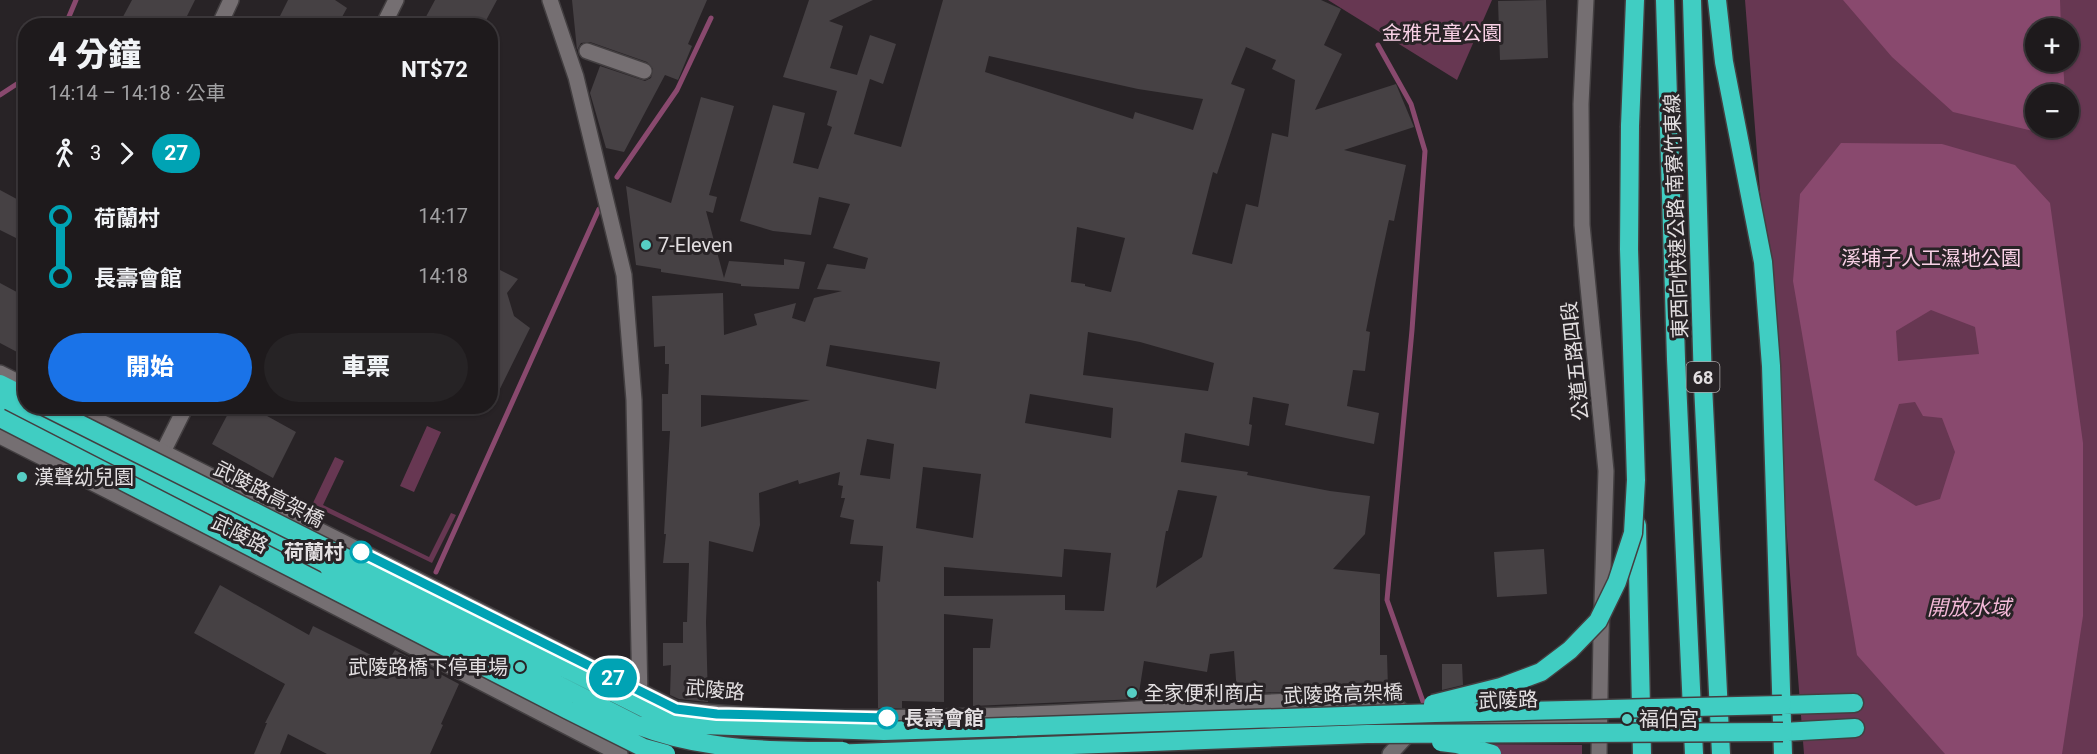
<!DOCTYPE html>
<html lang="zh-TW">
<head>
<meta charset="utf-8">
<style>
  :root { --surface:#1e1a1c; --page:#262325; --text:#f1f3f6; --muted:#a1a1a3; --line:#3c383b; --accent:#1a73e8 }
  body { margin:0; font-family:Roboto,"Noto Sans TC",sans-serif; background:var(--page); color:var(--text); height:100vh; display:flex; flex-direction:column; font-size:22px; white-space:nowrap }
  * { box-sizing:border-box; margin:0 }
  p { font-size:20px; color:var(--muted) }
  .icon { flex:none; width:33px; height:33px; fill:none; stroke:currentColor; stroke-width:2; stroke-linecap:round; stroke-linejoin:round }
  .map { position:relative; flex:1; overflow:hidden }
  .panel { position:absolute; left:18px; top:18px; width:480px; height:396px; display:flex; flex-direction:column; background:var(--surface); border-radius:24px; box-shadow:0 2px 4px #0004,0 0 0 2px var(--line) }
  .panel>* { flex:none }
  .badge { padding:0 12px; border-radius:20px; font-size:21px; line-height:39px }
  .tools { position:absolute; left:2025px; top:18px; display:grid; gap:12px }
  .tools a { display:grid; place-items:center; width:54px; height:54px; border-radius:50%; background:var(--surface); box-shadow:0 2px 4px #0004,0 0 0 2px var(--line); font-size:30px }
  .map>.badge { position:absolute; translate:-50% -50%; box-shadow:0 0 0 3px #fff }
  .legs { display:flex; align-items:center; gap:9px; height:66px; padding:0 30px; font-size:20px }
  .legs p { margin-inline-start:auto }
  .headline { display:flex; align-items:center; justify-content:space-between; height:102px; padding:0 30px }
  h1 { font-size:33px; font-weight:800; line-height:45px }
  .primary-button { display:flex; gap:12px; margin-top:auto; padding:12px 30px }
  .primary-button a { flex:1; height:69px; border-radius:36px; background:var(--accent); color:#fff; font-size:24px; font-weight:800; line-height:69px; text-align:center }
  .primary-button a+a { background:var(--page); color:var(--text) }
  ul { padding:0 30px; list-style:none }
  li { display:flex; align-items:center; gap:21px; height:60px; font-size:22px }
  li i { display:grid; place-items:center; width:9px; height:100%; margin:0 8px; background:currentColor }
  li i::after { content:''; width:15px; height:15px; margin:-8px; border:4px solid; border-radius:50%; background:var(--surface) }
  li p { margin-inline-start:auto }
  li:first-child i { background:linear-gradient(#0000 50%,currentColor 0) }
  li:last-child i { background:linear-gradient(currentColor 50%,#0000 0) }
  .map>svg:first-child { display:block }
  .green { fill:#673752; fill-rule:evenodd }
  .water { fill:#89496e; fill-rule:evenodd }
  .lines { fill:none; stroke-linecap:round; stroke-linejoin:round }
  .stream { stroke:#89496e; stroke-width:5 }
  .building { fill:#464144; fill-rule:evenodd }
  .street-casing { stroke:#433f41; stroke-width:18 }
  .secondary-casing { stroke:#433f41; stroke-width:18 }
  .highway-casing { stroke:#433f41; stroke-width:21 }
  .street { stroke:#756f72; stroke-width:15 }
  .secondary { stroke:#756f72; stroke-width:15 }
  .highway { stroke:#40cdc2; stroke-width:18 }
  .highway-bridge-casing { stroke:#433f41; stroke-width:21; stroke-linecap:butt }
  .highway-bridge { stroke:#40cdc2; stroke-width:18 }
  .line-1-casing { stroke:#fff; stroke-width:14 }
  .line-1 { stroke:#00a3b4; stroke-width:9 }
  .poi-dot { fill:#56cec4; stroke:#282326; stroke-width:2 }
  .stop-1-dot { fill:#fff; stroke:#00a3b4; stroke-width:3 }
  .labels { text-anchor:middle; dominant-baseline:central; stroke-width:6; stroke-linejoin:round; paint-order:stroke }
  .shield { fill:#282326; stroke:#aba7a9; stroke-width:1.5 }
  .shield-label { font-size:18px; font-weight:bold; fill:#e3dfe1 }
  .park-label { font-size:20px; fill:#f9d1e6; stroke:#282326 }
  .street-label { font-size:20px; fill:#e3dfe1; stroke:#282326 }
  .poi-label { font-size:20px; fill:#e3dfe1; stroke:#282326; text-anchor:start }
  .stop-label { font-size:20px; font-weight:bold; fill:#e3dfe1; stroke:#282326; text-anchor:end }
  .water-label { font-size:21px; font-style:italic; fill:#f4b9d8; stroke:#282326 }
</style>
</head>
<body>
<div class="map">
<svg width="2097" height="754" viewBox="0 0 2097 754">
  <rect width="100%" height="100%" fill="#282326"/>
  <path class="green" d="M1328,0h164l-35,80z
    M1745,0h352v754h-293zM2036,28h32v34h-32zM2036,94h32v34h-32z
    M427,426l14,6 -27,60 -14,-6z
    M335,457l9,4 -21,44 106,52 22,-44 5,2 -24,48 -120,-58z
    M1449,744l133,1v9h-130z"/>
  <path class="water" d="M1843,0h217l1,28h-25v34h27l2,32h-29v34h17l-3,7 -97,-23 -61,-55z
    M1841,143l101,1 73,21 35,38 33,240v173l-21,138h-117l-88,-99 -64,-374 7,-87zM1931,310l44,17 4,27 -81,7 -2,-30zM1915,402l8,14 19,2 13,34 -15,47 -24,7 -42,-26 25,-76z"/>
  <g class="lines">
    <path class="stream" d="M65,26l11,-26
      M1378,45l33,59 14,47 -13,179 -25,270 39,110
      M0,95l26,-17
      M617,177l60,-87 34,-72
      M436,572l163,-363"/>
  </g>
  <path class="building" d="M132,0h63l-13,26h-64z
    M288,0h47l12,8 -10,18h-62z
    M435,0h62l-14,26h-62z
    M572,0h135l-19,44 4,2 -14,34 -13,-5 -41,77 -18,-4 -16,-55 10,-27 45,15 6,-3 2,-9 -6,-7 -57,-20 -9,1 -4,7z
    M809,0h64l-44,21 14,5 -13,42 27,7 13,-40 26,9 -13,40 -13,-5 -16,55 47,13 42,-147h378l20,9 -17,36 18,9 -27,56 81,-26 18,43 -70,23 62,15 -12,56 -5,-1 -13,60 -10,51 4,1 -5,39 -12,-1 -6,36 32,7 -5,31 -89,-19 4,-21 -36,-7 -4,27 3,1 -3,21 -64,-13 -4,29 67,10 -1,3 83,16 40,5 -5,38 -32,35 47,5v81h7l1,33 -67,-1v3l-84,4 -3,-43 -24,3 -3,18 -63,-11 -6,38 -165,7v-58h17l3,-29 -49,-5v88l-42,-1v7h-24l-1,-127 3,1 3,-36 -33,-2 4,-24 -14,-3 5,-19h-4l2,-12 -5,-1 2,-13 -41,12 -1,-4 -39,13 1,32 -7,27 -44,-11 -3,81 2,80 -29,-3 -9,-4 1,-30 -8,1v-23h20v-21h4l2,-59h-26l3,-29h-2l6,-103h-8v-37h6l1,-30h-4v-18l-11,1 -2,-51 71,-3 1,42 33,-10 -3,-11 42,-11 -4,15 13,4 9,-24 28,-7 -25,-2 10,-25 38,5 3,-11 -35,-10 17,-44 -31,-7 -8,38 -38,-4 -33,-10 33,-116 32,8 -12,50 25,6 14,-42 -5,-2 10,-34 -54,-14zM1246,47l30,13 -4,9 23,11 -7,57 -16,-4 -14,74 -12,-3 -14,60 -40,-10 21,-82 4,2 28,-85 -14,-5zM989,56l149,33 65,10 -10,31 -58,-18 -2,7 -148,-47zM1077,227l48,11 -14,54 -26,-6v-2l-14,-2zM1088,332l52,10 74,21 -6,28 -125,-16zM830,345l110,17 -4,27 -110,-23zM1030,394l83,14 -2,30 -86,-15zM701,395l109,5 -109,27zM867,439l27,5 -4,35 -30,-4zM923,467l58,7 -8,64 -57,-10zM1178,490l39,6 -15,61 -46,31 10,-57h2zM1064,549l47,4 -7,58 -39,-1v-15l-121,1v-29l118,10z
    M1546,0l2,58 -48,2 -2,-59z
    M701,97l33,9 -25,89 8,2 -4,16 -7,-2 18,67 5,-17 55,4v-6l21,3 -6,27 -58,-3v-2l-80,-12v-3l-25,-4 -10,-79 45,17z
    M0,190l26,14v39l-26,-13z
    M490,265l28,14 -11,14 7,23 16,12 -40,81z
    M0,283l26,14v39l-9,16 -17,-9z
    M232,406h17l47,26 -23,46 -61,-34z
    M1544,549l3,45 -50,3 -3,-45z
    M220,585l89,50 4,-9 74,37 8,-13 64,34 -18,40 2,1 -13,29h-103l-39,-20 -8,20h-26l13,-31h-2l20,-39 -91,-51z
    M1442,664h20l1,21 -21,5z"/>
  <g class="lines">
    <g class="street-casing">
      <path id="street" d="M219,26l12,-26
        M383,26l13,-26
        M587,51l57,20
        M163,452l23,-46"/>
    </g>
    <g class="secondary-casing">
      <path id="secondary" d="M550,0l26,77 48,198 10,125 6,300
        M1586,0l-5,104 1,121 24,246 -5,165 -2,118
        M0,373l26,13
        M68,406l95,46 513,257c86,10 173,9 259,8 150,-3 300,-15 450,-20l33,27 181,-6
        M0,436l239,121 381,197
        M1390,754l25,-27"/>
    </g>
    <g class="highway-casing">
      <path id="highway" d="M1665,0l11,359 18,395
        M1692,0l11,385 18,369
        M1717,0l7,62 39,200 8,104 12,388
        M1630,126l5,-126
        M0,384l26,13
        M0,402l329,166
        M1637,525l5,229
        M1782,705l72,-2
        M1783,732l72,-4"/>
    </g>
    <use href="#street" class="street"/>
    <use href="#secondary" class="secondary"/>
    <use href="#highway" class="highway"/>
    <g class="highway-bridge-casing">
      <path id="highway-bridge" d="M44,406l604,304 18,7 36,8 182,6 551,-18 347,-8
        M0,418l568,292 76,38 22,6
        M329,568l308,157c67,26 135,26 206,26
        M1433,704l68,-17 40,-15 29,-22 28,-29 19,-39 16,-49 3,-53 -7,-231 1,-123
        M1441,742l16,2 35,10
        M830,754l537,-20 416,-2"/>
    </g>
    <use href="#highway-bridge" class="highway-bridge"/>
  </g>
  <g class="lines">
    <g class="line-1-casing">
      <path id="line-1" d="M361,552l315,157 41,5 170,4"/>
    </g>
    <use href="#line-1" class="line-1"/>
  </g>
  <g class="poi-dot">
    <circle cx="646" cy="245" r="6"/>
    <circle cx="22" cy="477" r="6"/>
    <circle cx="520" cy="667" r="6"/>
    <circle cx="1132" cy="693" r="6"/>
    <circle cx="1627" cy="719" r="6"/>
  </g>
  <g class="stop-1-dot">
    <circle cx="361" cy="552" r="10"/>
    <circle cx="887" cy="718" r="10"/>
  </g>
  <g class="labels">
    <rect class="shield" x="1686.5" y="362" width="33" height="30" rx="4.5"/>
    <g class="shield-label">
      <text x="1703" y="377">68</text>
    </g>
    <g class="park-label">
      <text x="1442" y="33">金雅兒童公園</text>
      <text x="1931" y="258">溪埔子人工濕地公園</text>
    </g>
    <g class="street-label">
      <text transform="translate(1676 216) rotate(-92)">東西向快速公路 南寮竹東線</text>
      <text transform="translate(1575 361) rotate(-96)">公道五路四段</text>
      <text transform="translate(269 494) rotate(27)">武陵路高架橋</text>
      <text transform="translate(240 534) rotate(27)">武陵路</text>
      <text transform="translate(715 690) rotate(5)">武陵路</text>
      <text transform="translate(1343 694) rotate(-2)">武陵路高架橋</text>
      <text transform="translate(1508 700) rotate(-2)">武陵路</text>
    </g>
    <g class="poi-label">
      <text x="658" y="245">7-Eleven</text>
      <text x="34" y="477">漢聲幼兒園</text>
      <text x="508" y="667" text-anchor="end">武陵路橋下停車場</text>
      <text x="1144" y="693">全家便利商店</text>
      <text x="1639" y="719">福伯宮</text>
    </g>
    <g class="stop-label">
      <text x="344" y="552">荷蘭村</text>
      <text x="904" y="718" text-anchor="start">長壽會館</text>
    </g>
    <g class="water-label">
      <text x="1969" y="608">開放水域</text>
    </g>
  </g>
</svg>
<div class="tools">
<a>+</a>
<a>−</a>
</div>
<b class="badge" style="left:613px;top:678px;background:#00a3b4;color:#fff">27</b>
<section class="panel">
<div class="headline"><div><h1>4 分鐘</h1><p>14:14 – 14:18 · 公車</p></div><b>NT$72</b></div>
<div class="legs"><svg class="icon" aria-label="walk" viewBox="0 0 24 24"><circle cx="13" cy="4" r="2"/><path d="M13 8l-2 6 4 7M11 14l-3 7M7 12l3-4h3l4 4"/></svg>3<svg class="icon" aria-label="forward" viewBox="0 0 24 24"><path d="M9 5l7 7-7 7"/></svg><b class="badge" style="background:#00a3b4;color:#fff">27</b></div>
<ul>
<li><i style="color:#00a3b4"></i><b>荷蘭村</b><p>14:17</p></li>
<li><i style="color:#00a3b4"></i><b>長壽會館</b><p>14:18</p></li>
</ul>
<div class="primary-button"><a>開始</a><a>車票</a></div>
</section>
</div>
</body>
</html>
